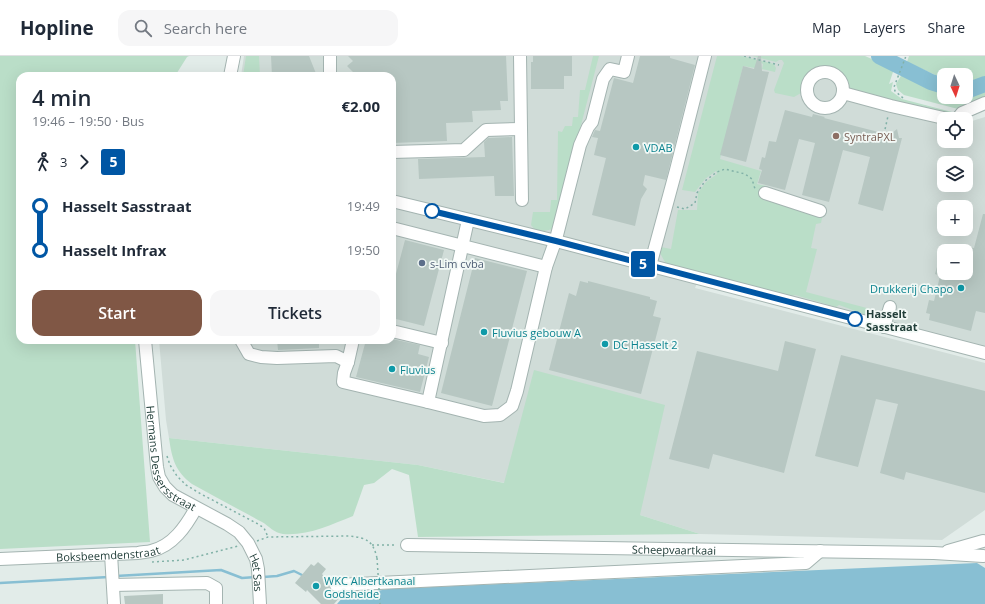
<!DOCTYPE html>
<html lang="en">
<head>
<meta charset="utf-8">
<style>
  :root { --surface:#fff; --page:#f6f6f7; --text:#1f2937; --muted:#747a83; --line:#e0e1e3; --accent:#805745 }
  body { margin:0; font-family:"Open Sans",sans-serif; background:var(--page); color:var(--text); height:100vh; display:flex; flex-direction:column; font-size:15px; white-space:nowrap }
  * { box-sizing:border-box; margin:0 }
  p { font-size:13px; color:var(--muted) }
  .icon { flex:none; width:22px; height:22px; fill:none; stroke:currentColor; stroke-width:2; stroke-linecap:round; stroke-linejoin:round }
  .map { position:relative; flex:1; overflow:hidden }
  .side { position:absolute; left:16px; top:16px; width:380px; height:272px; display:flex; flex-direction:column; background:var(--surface); border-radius:12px; box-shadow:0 4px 16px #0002 }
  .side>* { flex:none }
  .badge { padding:0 8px; border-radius:3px; font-size:14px; line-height:26px }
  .needle { width:26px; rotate:176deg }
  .buttons { position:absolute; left:937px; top:12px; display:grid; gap:8px }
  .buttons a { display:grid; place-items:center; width:36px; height:36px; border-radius:8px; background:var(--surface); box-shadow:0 4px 16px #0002; font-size:20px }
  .map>.badge { position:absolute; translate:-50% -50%; box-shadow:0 0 0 2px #fff }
  .legs { display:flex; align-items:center; gap:6px; height:44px; padding:0 16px; font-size:13px }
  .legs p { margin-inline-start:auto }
  .overview { display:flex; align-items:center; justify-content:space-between; height:68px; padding:0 16px }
  h1 { font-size:22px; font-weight:600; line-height:30px }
  .button { display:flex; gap:8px; margin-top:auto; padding:8px 16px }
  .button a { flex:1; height:46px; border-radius:12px; background:var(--accent); color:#fff; font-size:16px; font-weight:600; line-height:46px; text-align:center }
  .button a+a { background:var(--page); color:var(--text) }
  ul { padding:0 16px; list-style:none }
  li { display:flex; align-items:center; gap:14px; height:44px; font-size:15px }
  li i { display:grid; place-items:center; width:6px; height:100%; margin:0 5px; background:currentColor }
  li i::after { content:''; width:10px; height:10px; margin:-5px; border:3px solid; border-radius:50%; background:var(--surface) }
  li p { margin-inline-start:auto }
  li:first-child i { background:linear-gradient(#0000 50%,currentColor 0) }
  li:last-child i { background:linear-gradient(currentColor 50%,#0000 0) }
  header { display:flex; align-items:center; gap:24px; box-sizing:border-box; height:56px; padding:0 20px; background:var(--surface); border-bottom:1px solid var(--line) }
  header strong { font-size:19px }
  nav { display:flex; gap:22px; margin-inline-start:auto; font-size:14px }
  .search { width:280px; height:36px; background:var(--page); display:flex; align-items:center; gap:10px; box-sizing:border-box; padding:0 14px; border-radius:12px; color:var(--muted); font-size:15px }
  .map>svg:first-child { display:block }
  .built { fill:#d0dcd8; fill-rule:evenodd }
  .green { fill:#badec8 }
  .water { fill:#88bfd3 }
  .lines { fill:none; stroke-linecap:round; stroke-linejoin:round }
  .stream { stroke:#88bfd3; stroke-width:2.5 }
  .river { stroke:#88bfd3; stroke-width:16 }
  .building { fill:#b7c7c2 }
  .minor-casing { stroke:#a4b4b1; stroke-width:14 }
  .path { stroke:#81b1a7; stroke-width:1.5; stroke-dasharray:2 3; stroke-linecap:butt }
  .minor { stroke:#fff; stroke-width:12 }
  .path-bridge { stroke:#81b1a7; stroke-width:1.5; stroke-dasharray:2 3; stroke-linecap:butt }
  .line-1-casing { stroke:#fff; stroke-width:9 }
  .line-1 { stroke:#0056a4; stroke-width:6 }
  .education-dot { fill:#8d6e63; stroke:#f2f9f6; stroke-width:1.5 }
  .culture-dot { fill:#0f9aa8; stroke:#f2f9f6; stroke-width:1.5 }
  .stop-1-dot { fill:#fff; stroke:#0056a4; stroke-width:2 }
  .service-dot { fill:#5c6f8a; stroke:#f2f9f6; stroke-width:1.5 }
  .labels { text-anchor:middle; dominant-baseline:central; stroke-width:3.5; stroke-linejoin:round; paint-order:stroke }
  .education-label { font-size:11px; fill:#785e54; stroke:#f2f9f6; text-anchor:start }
  .culture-label { font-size:11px; fill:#0d838f; stroke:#f2f9f6; text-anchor:start }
  .service-label { font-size:11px; fill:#4e5e75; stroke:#f2f9f6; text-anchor:start }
  .stop-label { font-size:11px; font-weight:bold; fill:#213e39; stroke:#f2f9f6; text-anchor:start }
  .street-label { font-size:11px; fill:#213e39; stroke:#f2f9f6 }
</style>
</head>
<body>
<header>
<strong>Hopline</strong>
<div class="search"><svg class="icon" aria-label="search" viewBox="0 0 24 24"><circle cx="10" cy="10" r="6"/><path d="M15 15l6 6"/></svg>Search here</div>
<nav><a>Map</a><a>Layers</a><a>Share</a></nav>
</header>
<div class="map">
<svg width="985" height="548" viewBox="0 0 985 548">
  <rect width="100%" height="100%" fill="#e2ece9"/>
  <path class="built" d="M244,0h608l31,43 61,20v22h22v-21l6,1 13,-4v233l-285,-74 -5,12 290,75v147l-43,30 -242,-6 -60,-19 -135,-32 -87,-18 -249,-27 -3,-18 -7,-80h233v-264h-151zM944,107h22v22h-22zM944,151h22v22h-22zM944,195h22v22h-22z"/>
  <path class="green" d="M0,0h189l-2,1 -12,19h-155v264h115l15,202 -150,7z
    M246,0h13l1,20h-17z
    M593,0h6l-42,161 -4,12 -9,2 -9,-1 -4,-5 2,-13h17l1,-12h6l1,-69 4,1 3,-6h7l1,-9h5l2,-27h5z
    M717,0h24l33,8 2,4 -1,4 -13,-3 1,-5 -4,-2 -4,6 -12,-2 -23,93 41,12 -4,13 10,2 -4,14 60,13 -2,10 -5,1 -5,24 6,1 -11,43 76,20v2l-4,4 -9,-2 -30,-11 -3,2 -41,-12 -7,2 -122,-33 -6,-11 1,-6 10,2 7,-39h19l1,-17 8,-11 11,-8 -1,-3 -11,8 -10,13 -13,-2z
    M752,0h113l29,13 -5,15 4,-2 -2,9 11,8 50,13 -6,3 -94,-24c-5,-6 -5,-11 -9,-16 -9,-11 -27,-10 -35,1 -4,5 -5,12 -7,17l-7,4 -19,-4 -1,-3 10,-27 -2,-3h-3l-3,2z
    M909,0h76v24l-9,5h-10v-10h-22v4l-37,-17z
    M902,18l31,15 11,2v6h22v-1l19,-7v8l-27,12 -54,-14 -6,-5 -2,-6z
    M534,314l131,35 -25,110 60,19 -282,3 -9,-62 -17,-6 -18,14 -10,2 -11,31c-23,9 -45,20 -70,18 -9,-1 -14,-8 -21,-12 -24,-13 -47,-25 -70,-38 -17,-13 -20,-25 -23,-46l249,27 86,18z"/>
  <path class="water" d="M977,507l8,5v36h-648l6,-7 45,-8z"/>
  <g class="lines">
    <path class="stream" d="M116,520l105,-6 21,8 14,-1
      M263,521l14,-1 17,-5 8,4
      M0,527l109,-6"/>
    <path class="river" d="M879,0l52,26 13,4
      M966,33l3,1 16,-6"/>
  </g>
  <path class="building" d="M271,0h38l8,20h-45z
    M348,0h158l2,45h-8l1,9 -29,1 1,11 -27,1 1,18 -55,2v-67h-43l4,-4 -6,-6 6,-5z
    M533,0h39v20h-8v13h-33v-27h2z
    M640,0h30v2l25,7 -29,115 -21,-5 -2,10 4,4 -6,10 -6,27 -43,-11 14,-57 -12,-3 4,-17 -6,-1 3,-7 5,1 14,-53 19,5z
    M758,0h3l1,15 7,1 -23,90 -26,-7 23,-89 11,3z
    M785,54l27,7 1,-3 12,3 -1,1 66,17 7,-6 2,9h3l-19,73 -25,-7 12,-47 -27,-7 -14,52 -27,-7 13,-52 -16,-4 -14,51 -27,-7 4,-13 -3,-1 3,-12 3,1 4,-17 7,1z
    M512,81l2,59h-19l-1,-20 -75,3 -1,-20 67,-2 -1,-15 4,-4z
    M983,158h2v99l-9,-2 -5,20 -42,-11 1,-6 -4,-1 3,-13 5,1 6,-25 -5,-2 7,-25h2v24h22v-26l8,1z
    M405,184l39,10 -20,76 -32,-8v-29z
    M475,202l52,13 -35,135 -51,-13z
    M580,225l8,2v-2l62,16v2l7,2 -4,15 8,2 -20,76 -92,-24 20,-77 7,3z
    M392,283l28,6 -2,9 11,3 -9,35 -64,-15 10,-37 11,3 1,-3h14z
    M277,284h42v8l-41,2z
    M785,285l31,8 -32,124 -71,-19 -4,15 -40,-10 28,-108 81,20z
    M841,299l144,36v102l-79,-21 -2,8 -24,-7 18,-69 -22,-5 -18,68 -43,-11z
    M318,506l8,7 -4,5 7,8v4l1,3 3,3h6l3,3 -8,9h-13l-14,-14 -1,2 -11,-9 16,-19 3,2z
    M163,538v10h-38l-1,-8z"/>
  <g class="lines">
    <g class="minor-casing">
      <g id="minor">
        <path d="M330,0v20"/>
        <path d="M520,0l2,144"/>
        <circle cx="825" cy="34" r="18"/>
        <path d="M230,20l4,-20"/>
        <path d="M843,37l48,13 57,13"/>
        <path d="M957,63l5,-6 23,-10"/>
        <path d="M392,96l72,-2 22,-20 35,-1"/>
        <path d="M765,137l55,18"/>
        <path d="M392,145l164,40 429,112"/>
        <path d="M468,164l-40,182 56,14 16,-1 12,-9 5,-15 29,-124 10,-28 24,-94 8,-18 4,-5 11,-43 7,-10 14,3 4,-16"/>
        <path d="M392,172l154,39"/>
        <path d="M650,210l26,-96 29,-114"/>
        <path d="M884,271l6,-20"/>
        <path d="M392,275l50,12"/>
        <path id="s1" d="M145,284l12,127 2,10 6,10 8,8 54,29 12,8 9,11 8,16 2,10 2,35"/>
        <path d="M241,284l8,14 12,3 16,1 59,-2 12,6 5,-22"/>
        <path d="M348,306l-4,11 -1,9 85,20"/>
        <path id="s2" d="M407,489l527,8 49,3"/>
        <path d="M948,495l35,-10"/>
        <path d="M111,498l3,50"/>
        <path id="s3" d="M0,503l138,-6c4,-1 9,-1 13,-2 22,-5 35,-25 45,-43"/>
        <path d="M113,529l94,-2 9,5v16"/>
        <path d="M336,529l470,-22 14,-12"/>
      </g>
    </g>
    <path class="path" d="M744,0l35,9
      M903,42l-8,-7 -1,-4 12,-31
      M884,78l4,-18
      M677,151l8,2 10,-6 2,-10 8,-12 12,-9 8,-3 20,5 7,5 3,10h1
      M167,400l3,9 7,11 9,9 15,9 57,30 6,4 4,9
      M257,485l11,-4 82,-1c17,2 23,5 27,22
      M372,489h24
      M152,506l32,-2 54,-14"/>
    <use href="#minor" class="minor"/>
    <path class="path-bridge" d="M377,502l3,46"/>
  </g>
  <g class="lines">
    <g class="line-1-casing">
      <path id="line-1" d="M432,155l124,30 299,78"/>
    </g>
    <use href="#line-1" class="line-1"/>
  </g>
  <circle class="education-dot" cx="836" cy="80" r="4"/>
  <g class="culture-dot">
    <circle cx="636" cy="91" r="4"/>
    <circle cx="961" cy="232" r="4"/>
    <circle cx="484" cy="276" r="4"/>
    <circle cx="605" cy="288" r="4"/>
    <circle cx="392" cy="313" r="4"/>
    <circle cx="316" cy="530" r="4"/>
  </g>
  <g class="stop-1-dot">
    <circle cx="432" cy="155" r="7"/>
    <circle cx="855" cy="263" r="7"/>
  </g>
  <circle class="service-dot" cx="422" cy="207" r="4"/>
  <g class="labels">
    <g class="education-label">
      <text x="844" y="80">SyntraPXL</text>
    </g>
    <g class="culture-label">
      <text x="644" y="91">VDAB</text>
      <text x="953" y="232" text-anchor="end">Drukkerij Chapo</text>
      <text x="492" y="276">Fluvius gebouw A</text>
      <text x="613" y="288">DC Hasselt 2</text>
      <text x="400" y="313">Fluvius</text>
      <text x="324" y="524">WKC Albertkanaal<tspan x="324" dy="13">Godsheide</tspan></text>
    </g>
    <g class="service-label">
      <text x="430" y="207">s-Lim cvba</text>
    </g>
    <g class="stop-label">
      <text x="866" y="257">Hasselt<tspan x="866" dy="13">Sasstraat</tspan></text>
    </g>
    <g class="street-label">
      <text stroke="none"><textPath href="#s1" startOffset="126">Hermans Dessersstraat</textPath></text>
      <text stroke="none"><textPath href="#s2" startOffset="267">Scheepvaartkaai</textPath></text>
      <text stroke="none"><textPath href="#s3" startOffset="108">Boksbeemdenstraat</textPath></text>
      <text stroke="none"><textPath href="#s1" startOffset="282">Het Sas</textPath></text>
    </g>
  </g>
</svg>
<div class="buttons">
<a><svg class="needle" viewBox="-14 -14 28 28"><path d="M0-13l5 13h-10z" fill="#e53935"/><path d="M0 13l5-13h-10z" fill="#747a83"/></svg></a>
<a><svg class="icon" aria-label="locate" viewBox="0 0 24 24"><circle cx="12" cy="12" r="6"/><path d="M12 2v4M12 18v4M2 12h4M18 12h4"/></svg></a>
<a><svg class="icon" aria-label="layers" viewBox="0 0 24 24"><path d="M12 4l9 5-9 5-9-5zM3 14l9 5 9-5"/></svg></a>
<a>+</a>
<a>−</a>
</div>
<b class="badge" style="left:643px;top:208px;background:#0056a4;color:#fff">5</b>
<section class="side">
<div class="overview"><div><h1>4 min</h1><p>19:46 – 19:50 · Bus</p></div><b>€2.00</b></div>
<div class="legs"><svg class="icon" aria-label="walk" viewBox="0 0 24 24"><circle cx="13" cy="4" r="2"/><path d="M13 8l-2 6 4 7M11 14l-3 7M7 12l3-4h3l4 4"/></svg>3<svg class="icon" aria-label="forward" viewBox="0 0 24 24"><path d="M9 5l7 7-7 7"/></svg><b class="badge" style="background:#0056a4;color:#fff">5</b></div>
<ul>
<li><i style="color:#0056a4"></i><b>Hasselt Sasstraat</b><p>19:49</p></li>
<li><i style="color:#0056a4"></i><b>Hasselt Infrax</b><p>19:50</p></li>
</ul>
<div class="button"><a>Start</a><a>Tickets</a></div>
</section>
</div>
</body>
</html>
